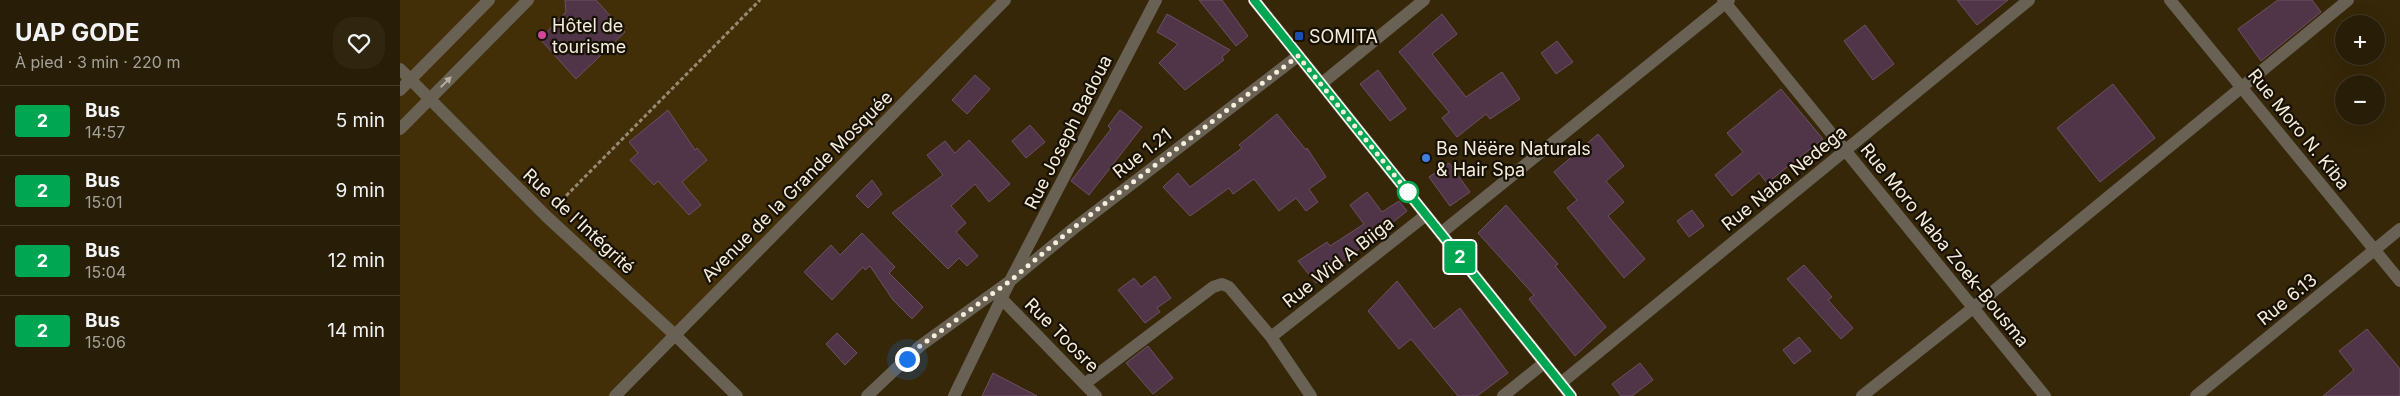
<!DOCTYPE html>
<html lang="fr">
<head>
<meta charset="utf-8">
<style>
  :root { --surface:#281d06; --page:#302610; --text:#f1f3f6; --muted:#a5a29b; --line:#443b28 }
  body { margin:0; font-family:Inter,sans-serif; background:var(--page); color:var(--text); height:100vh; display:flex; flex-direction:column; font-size:19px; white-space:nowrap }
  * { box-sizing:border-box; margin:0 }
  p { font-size:16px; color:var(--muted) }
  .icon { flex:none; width:28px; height:28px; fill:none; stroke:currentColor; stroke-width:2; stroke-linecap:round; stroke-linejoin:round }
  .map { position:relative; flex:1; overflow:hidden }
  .details { display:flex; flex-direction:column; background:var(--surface); width:400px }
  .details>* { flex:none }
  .badge { padding:0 10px; border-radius:4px; font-size:18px; line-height:32px }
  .controls { position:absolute; left:1935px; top:15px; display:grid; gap:10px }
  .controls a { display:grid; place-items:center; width:50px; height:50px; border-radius:50%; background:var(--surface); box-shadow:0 5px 20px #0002,0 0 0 1px var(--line); font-size:25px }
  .you { position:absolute; width:25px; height:25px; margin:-12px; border:4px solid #fff; border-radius:50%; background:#1a73e8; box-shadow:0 0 0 8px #1a73e833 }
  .map>.badge { position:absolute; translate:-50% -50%; box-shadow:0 0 0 2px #fff }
  .round { display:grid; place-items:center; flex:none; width:52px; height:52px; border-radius:20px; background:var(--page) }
  .head { display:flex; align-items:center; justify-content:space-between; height:85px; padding:0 15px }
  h1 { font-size:24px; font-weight:700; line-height:38px }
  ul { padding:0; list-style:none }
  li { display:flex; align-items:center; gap:15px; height:70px; padding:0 15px; border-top:1px solid var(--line) }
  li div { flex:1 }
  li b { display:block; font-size:19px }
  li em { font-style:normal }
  li .badge { min-width:55px; font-weight:700; text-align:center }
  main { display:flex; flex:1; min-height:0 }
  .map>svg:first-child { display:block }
  .built { fill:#422f07 }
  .building { fill:#503447; stroke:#6e5064 }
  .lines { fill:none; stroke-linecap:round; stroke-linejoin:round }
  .path { stroke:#968a72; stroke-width:3; stroke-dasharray:4 2.5; stroke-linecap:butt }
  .minor { stroke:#6a6155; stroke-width:12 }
  .major { stroke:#aa987e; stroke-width:12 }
  .oneway { fill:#b7ae9f }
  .line-casing { stroke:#fff; stroke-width:11 }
  .line { stroke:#00a651; stroke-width:8 }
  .walk { stroke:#f6eddc; stroke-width:5; stroke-dasharray:0 9 }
  .hotel-dot { fill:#d1479c; stroke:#171105; stroke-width:2 }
  .transit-dot { fill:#1a4fb4; stroke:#171105; stroke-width:2 }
  .shop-dot { fill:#3f7fe0; stroke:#171105; stroke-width:2 }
  .stop-dot { fill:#fff; stroke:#00a651; stroke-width:2.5 }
  .labels { text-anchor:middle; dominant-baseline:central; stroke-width:4.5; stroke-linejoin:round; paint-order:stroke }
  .poi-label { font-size:18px; fill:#f6eddc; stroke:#171105; text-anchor:start }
  .street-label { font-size:18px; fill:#f6eddc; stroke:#171105 }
</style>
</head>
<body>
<main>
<section class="details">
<div class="head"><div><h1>UAP GODE</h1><p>À pied · 3 min · 220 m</p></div><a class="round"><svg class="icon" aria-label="heart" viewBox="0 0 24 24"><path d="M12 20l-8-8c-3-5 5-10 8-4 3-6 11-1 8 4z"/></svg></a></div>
<ul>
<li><span class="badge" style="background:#00a651;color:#fff">2</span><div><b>Bus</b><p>14:57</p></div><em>5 min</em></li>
<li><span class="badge" style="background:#00a651;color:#fff">2</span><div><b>Bus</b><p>15:01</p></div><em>9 min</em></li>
<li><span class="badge" style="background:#00a651;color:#fff">2</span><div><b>Bus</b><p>15:04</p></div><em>12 min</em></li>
<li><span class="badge" style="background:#00a651;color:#fff">2</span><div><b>Bus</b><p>15:06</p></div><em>14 min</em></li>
</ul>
</section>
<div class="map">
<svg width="2000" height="396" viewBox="0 0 2000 396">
  <rect width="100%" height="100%" fill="#362708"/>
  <path class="built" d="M0,0h605l-390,396h-215z"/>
  <path class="building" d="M165,0h31l29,32 -49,47 -36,-40 26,-27z
    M799,0h23l26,36 -12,10z
    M1557,0h51l-31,25z
    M1878,0h34l9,12 -60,49 -23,-32z
    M767,14l63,36 -8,7 2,3 -39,30 -26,-27 19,-19 -21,-12z
    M1042,14l15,20 -25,20 34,43 36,-25 18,27 -30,20 -4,-5 -29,23 -15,-19 7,-6 -50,-60z
    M1465,25l29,39 -21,16 -29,-39z
    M1157,41l16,21 -17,12 -15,-21z
    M978,70l28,39 -16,12 -30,-37z
    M575,75l15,14 -23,25 -15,-14z
    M1713,84l42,54 -55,44 -43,-54z
    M1381,89l42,50 -56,44 -8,-10 -27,23 -17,-21 28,-23 -16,-19z
    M268,110l27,40 2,-2 10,12 -25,22 19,23 -12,10 -31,-34 -4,4 -24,-25 8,-7 -9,-11z
    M720,110l22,17 -53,68 -18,-14 40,-52 -3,-3z
    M877,114l29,36 1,-2 19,29 -17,12 9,13 -12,9 -10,-13 -17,13 -25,-32 -21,15 -4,-6 -39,28 -27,-29 15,-14 12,14 52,-39 -3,-3z
    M630,125l15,17 -19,16 -14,-17z
    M1198,134l26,32 -18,15 18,21 -16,14 37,43 -21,19 -57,-70 10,-8 -23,-28z
    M569,140l41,44 -21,18 -14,-18 -24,22 15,17 -10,9 22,24 -11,10 -8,-8 -11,11 -56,-56 51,-38 -16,-20 18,-14 10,12z
    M1049,163l21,29 -20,14 -21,-29z
    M472,180l10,14 -14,14 -12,-12z
    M967,192l15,20 17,-11 8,10 -91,72 -18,-22 29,-19 3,4 34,-22 -14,-19z
    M1106,205l52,59 -3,2 51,61 -31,29 -46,-57 5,-4 -56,-62z
    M1292,210l12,16 -15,11 -12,-16z
    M462,233l33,34 -6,6 34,34 -11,12 -19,-19 -23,-34 -5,4 -2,-3 -31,33 -28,-28 27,-27 9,10z
    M1404,265l28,32 -4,3 25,28 -12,11 -54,-60z
    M755,276l16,22 -14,10 3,4 -15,11 -27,-33 16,-12 7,9z
    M997,281l37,48 26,-21 48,65 -31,23h-19l-47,-57 -12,10 -31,-38z
    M1967,329l33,40v27h-77l31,-26 -15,-19z
    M437,333l20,20 -12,12 -19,-21z
    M1399,337l12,14 -17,13 -11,-14z
    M748,346l25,32 -20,16 -27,-31z
    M1240,363l13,17 -21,16h-11l-9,-12z
    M593,373l44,23h-55z"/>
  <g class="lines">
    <path class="path" d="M157,205l203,-205"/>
    <path class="minor" d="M1323,0l322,396
      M1770,0l230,281
      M0,69l146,147 129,119 62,61
      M921,84l103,-84
      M0,90l89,-90
      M0,129l128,-129
      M1041,233l288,-233
      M602,299l94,97
      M871,337l155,-122
      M686,383l127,-96 9,-3 7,3 42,50 40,59
      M1161,383l468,-383
      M215,396l390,-396
      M467,396l53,-50 90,-65 63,-52 225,-173
      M554,396l56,-115 146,-281
      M1103,396l41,-33
      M1462,396l111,-88 375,-308
      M1796,396l204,-167"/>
    <path class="major" d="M854,0l317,396"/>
  </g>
  <defs><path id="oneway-solid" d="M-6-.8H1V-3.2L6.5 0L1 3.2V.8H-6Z" transform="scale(1.25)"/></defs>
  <use class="oneway" href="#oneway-solid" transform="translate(46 82) rotate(-45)"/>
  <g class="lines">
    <g class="line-casing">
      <path id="line" d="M854,0l317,396"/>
    </g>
    <use href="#line" class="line"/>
    <path class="walk" d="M507,359l13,-13 90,-65 63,-53 225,-172 110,136"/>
  </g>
  <circle class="hotel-dot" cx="142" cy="35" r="5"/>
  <rect class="transit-dot" x="894" y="31" width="10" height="10" rx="2.5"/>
  <circle class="shop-dot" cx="1026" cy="158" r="5"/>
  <circle class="stop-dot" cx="1008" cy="192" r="10"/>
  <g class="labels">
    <g class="poi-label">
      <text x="152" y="25">Hôtel de<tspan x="152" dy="21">tourisme</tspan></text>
      <text x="909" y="36">SOMITA</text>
      <text x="1036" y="148">Be Nëëre Naturals<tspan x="1036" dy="21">&amp; Hair Spa</tspan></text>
    </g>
    <g class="street-label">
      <text transform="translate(1899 129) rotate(51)">Rue Moro N. Kiba</text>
      <text transform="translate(668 132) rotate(-63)">Rue Joseph Badoua</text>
      <text transform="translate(742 153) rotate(-38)">Rue 1.21</text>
      <text transform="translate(1384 178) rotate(-39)">Rue Naba Nedega</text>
      <text transform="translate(397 186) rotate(-45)">Avenue de la Grande Mosquée</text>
      <text transform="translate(179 221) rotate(43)">Rue de l'Intégrité</text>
      <text transform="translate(1545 245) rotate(51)">Rue Moro Naba Zoek-Bousma</text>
      <text transform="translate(938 262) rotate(-38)">Rue Wid A Biiga</text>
      <text transform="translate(1887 299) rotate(-39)">Rue 6.13</text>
      <text transform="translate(662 335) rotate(45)">Rue Toosre</text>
    </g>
  </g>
</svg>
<div class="controls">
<a>+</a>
<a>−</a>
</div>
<div class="you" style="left:507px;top:359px"></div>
<b class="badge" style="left:1060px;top:257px;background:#00a651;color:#fff">2</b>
</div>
</main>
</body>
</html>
